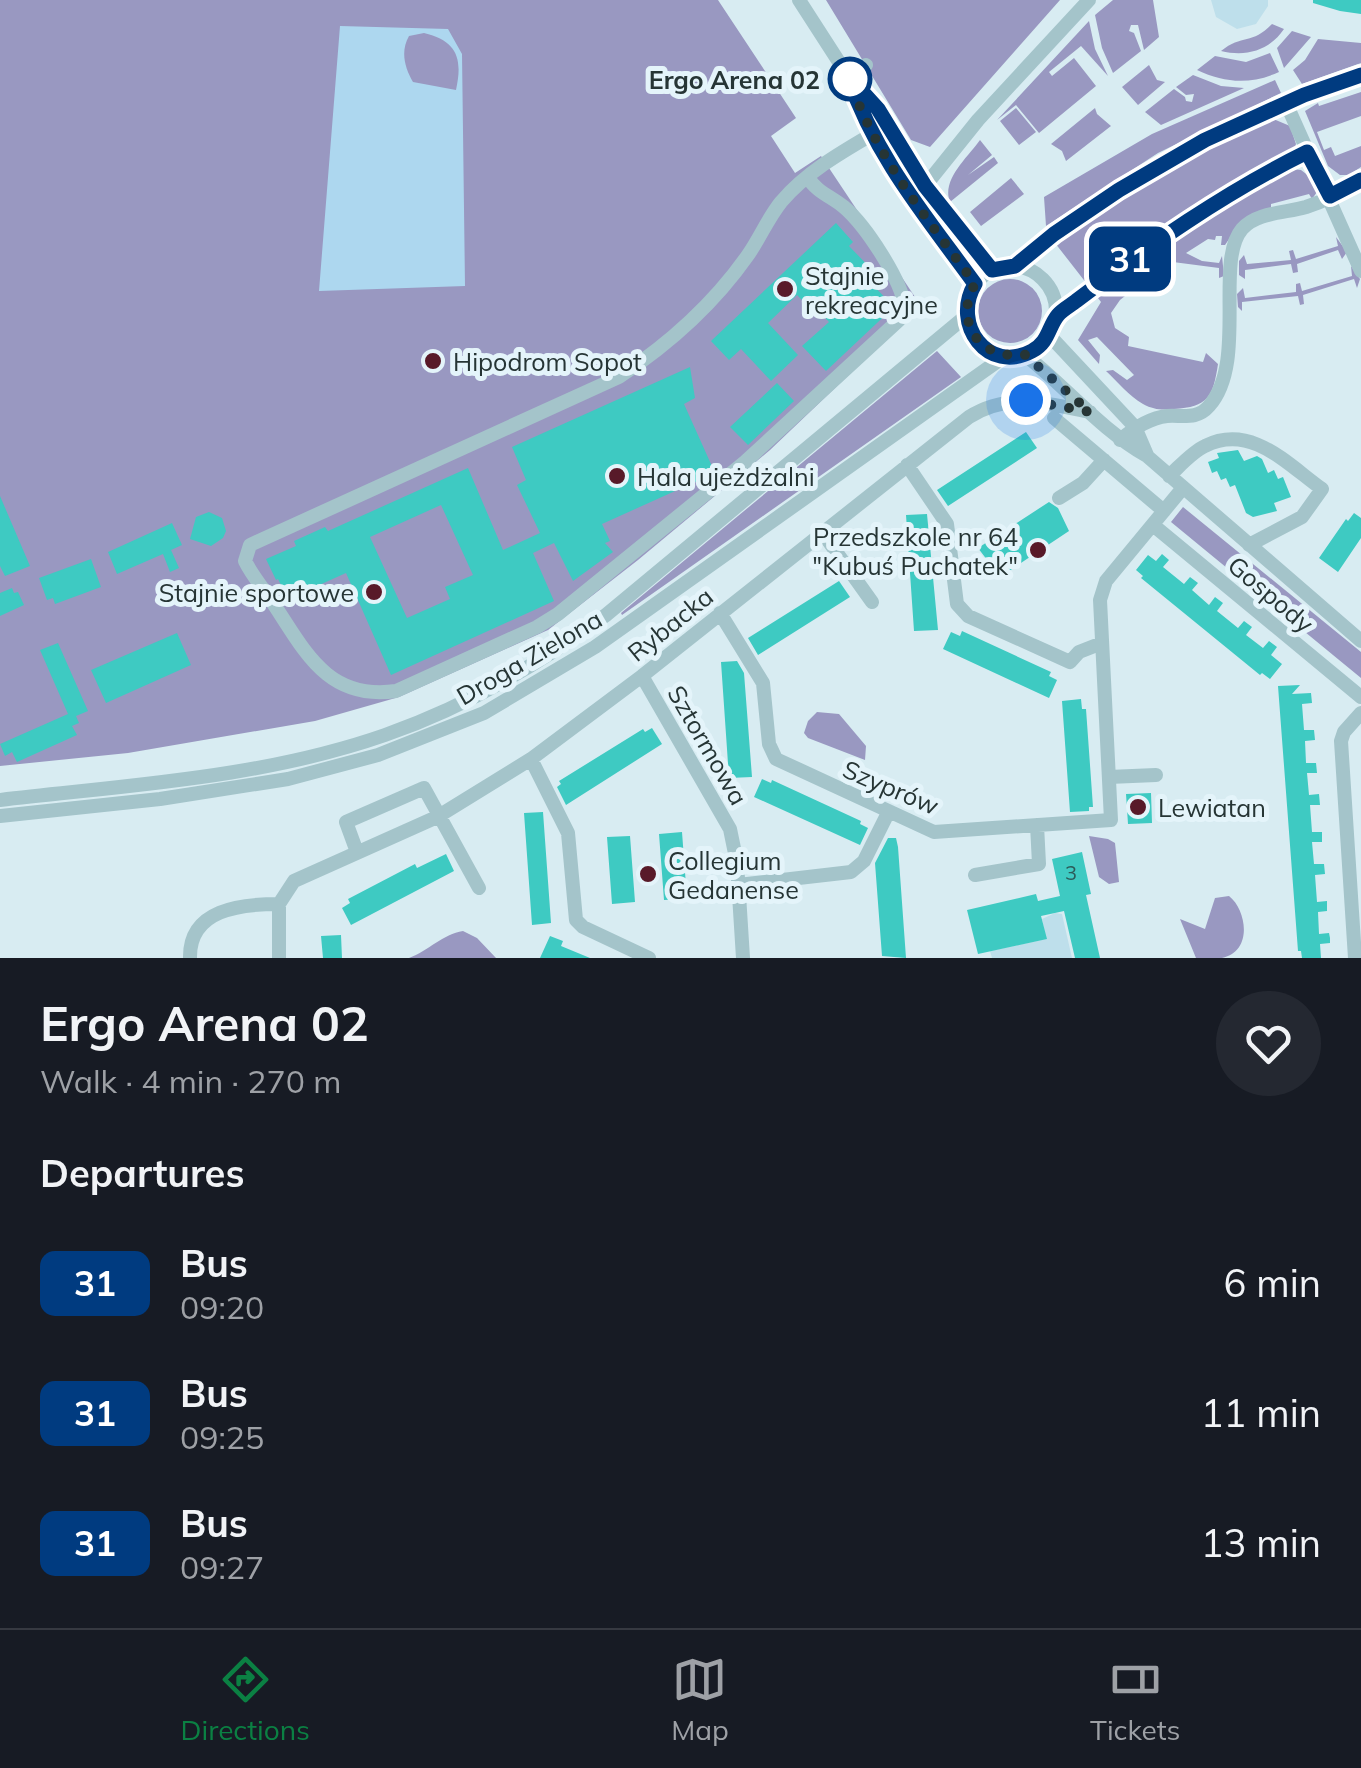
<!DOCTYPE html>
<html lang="en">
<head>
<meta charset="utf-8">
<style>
  :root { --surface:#171b24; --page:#242831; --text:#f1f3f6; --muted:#9ea1a6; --line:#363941; --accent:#0b8043 }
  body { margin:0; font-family:Mulish,sans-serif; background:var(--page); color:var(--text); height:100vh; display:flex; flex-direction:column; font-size:38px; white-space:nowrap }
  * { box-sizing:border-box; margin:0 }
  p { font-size:32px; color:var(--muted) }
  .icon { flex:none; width:55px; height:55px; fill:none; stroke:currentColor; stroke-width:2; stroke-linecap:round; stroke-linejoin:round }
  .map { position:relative; height:958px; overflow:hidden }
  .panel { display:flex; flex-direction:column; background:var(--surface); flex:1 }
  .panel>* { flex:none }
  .badge { padding:0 20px; border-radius:15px; font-size:35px; line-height:65px }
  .you { position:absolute; width:50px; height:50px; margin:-25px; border:8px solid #fff; border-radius:50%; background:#1a73e8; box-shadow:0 0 0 15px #1a73e833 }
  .map>.badge { position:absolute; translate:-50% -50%; box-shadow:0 0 0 5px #fff }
  h2 { padding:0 40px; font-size:38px; line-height:90px }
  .round { display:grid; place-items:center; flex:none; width:105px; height:105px; border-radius:52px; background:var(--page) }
  .summary { display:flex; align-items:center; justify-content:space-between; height:170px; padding:0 40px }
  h1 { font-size:48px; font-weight:700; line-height:75px }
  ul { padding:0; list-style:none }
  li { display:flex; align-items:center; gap:30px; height:130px; padding:0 40px }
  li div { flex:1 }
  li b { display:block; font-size:38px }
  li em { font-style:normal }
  li .badge { min-width:110px; font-weight:700; text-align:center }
  .tabs { display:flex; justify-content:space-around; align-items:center; height:140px; border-top:2px solid var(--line); background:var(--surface); font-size:28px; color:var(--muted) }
  .tabs a { display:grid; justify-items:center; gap:5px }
  .tabs .active { color:var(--accent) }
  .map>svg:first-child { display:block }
  .green { fill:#9998c1 }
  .sand { fill:#add7ef; fill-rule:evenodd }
  .plaza { fill:#bedfeb }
  .building { fill:#3ecac2; fill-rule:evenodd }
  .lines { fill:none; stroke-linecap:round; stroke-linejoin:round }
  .minor { stroke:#a4c4ca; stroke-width:14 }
  .line-casing { stroke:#fff; stroke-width:22 }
  .line { stroke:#003b80; stroke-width:15 }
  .walk { stroke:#263535; stroke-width:10; stroke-dasharray:0 18 }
  .stop-dot { fill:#fff; stroke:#003b80; stroke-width:5 }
  .poi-dot { fill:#581a29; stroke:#e4f4fa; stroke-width:4 }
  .labels { text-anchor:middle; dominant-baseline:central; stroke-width:10; stroke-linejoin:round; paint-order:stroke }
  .number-label { font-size:20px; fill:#2c5a58 }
  .stop-label { font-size:25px; font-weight:bold; fill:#263535; stroke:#e4f4fa; text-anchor:end }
  .poi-label { font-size:25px; fill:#263535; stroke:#e4f4fa; text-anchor:start }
  .street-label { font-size:25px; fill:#263535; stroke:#e4f4fa }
</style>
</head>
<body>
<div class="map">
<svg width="1361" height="958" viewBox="0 0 1361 958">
  <rect width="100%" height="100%" fill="#d8ecf2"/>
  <path class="green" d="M0,0h718l78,118 -25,18 24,37 26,-17 100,150 -151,144 -132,110 -90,70 -149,67 -84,24 -187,32 -128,13z
    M826,0h234l-130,147 -19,-7z
    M1113,0h40l6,37 -15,13 -6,-25h-7l-2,6 5,2 7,18 -28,22 -11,-25 -7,-33z
    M1089,21l6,28 13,27 -27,-30 -32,26 3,4 22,-18 22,28 -57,47 -23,-28 -19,15z
    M1272,24l12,5c-15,22 -38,28 -63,22 21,-17 31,-6 51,-27z
    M1292,31l19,6 -27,31 -7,-20z
    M1318,39l43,4v20l-59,21 -9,-14 12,-10z
    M1270,53l9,19c-29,13 -54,11 -82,-2l18,-14 31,6z
    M1149,65l8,15 8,2 -27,23 -16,-18z
    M1193,75l28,11 23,2 -83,37 -16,-13 29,-23 11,8 1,4 6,1 2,-8 -8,1 -10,-8z
    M1275,80l6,13 -123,60 -112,73 -2,-29 108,-63z
    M1361,92v24l-44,16 7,18 7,-3 4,9 26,-10v21l-12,8h-9l-12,-9 -23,-55 13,-8 1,3z
    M1016,108l20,24 -17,13 -19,-24z
    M1095,108l2,6 14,12 -45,35 -4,-10 -11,-7z
    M1271,118l19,8 6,18 -3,9 -109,61 -97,70 -32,-41 36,-28 114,-68z
    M980,140l12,15 -24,20 26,-18 4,6 -48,39c-9,-22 18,-45 30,-62z
    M1293,169l8,1 13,10 3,12 -5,7 -3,-5 -38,10v5l-31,14 -15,22h-4l1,-9h-6l-1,4 -7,-1 -22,14 16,8 17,2 3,-7 2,20 -5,2v-10l-46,-6 -2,8 -11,-2 -40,32 -9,13 4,15 14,9 -1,9 75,16 3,-9 12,11c-5,33 -10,43 -44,45 -12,1 -20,1 -31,-5 -14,-8 -25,-22 -37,-33l7,-1 14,10 7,-5 -37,-38 -9,3 12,15 -1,9 -21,-24 23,-38 -6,-8 61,-48 107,-64z
    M1011,178l13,16 -43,32 -11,-14z
    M1336,237l11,15 -5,7 -4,-9 -41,14 1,8 -5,1 -2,-9 -46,6v9l-6,-4v-14l5,-6 3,9 44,-4 -2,-9 4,-1 3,9 42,-13z
    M1351,266l9,13 -3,9 -3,-9 -51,16 1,9 -4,1 -2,-9 -56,6v9l-4,-4 -1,-13 6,-6 2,10 51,-6v-8l4,-1 2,8 50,-15z
    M978 311a32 32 0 1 1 64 0a32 32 0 1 1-64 0Z
    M937,351l24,26 -339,238 -1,-2z
    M1183,507l178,145v26l-190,-156z
    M817,712l22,2 27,32 -1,14 -57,-22 -4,-5 4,-12z
    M1089,836l19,3 7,4 4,39 -10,2 -10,-7z
    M1229,896c18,14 24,56 -7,62 -7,0 -18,0 -26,0l-16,-39 25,10 10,-31z
    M463,931l14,7 19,20h-87c19,-7 34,-24 54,-27z"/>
  <path class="sand" d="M340,26l108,3 14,25 3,232 -146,5zM424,33c33,8 39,25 32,57l-43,-8c-8,-14 -13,-30 -4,-46z"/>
  <path class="plaza" d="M1211,0h57v6l-12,18 -19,5 -21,-12z
    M1055,913l7,1 10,44h-80l-2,-7 56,-12 -4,-20z"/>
  <path class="building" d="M1313,0h48v14l-21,-3 -27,-8z
    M836,223l17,19 -4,4 29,30 -7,7 23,24 -68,64 -24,-25 27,-24 -17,-18 -3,3 -12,-12 -29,28 30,32 -27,26 -30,-32 -12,11 -18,-19z
    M690,367l5,31 -11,6 31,69 -113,51 8,17 -5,2 8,9 -40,29 -19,-38 -21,10 21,48 -163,74 -45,-102 -58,26 -10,-20 -2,1 -10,-21 30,-13 -2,-5 31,-14 3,4 140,-63 35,82 37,-17 -23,-48 9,-5 -14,-33zM441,505l32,70 -28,12 5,12 -43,19 -37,-81z
    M777,383l17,18 -46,44 -18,-18z
    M1026,432l11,16 -89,58 -11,-16z
    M1238,450l6,11 13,-5 5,3 6,14 6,-3 4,9 5,-2 8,20 -17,6 3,8 -24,6 -7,-4 -11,-28 -5,2 -4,-9 -5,2 -4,-9 -5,2 -4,-11 11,-4 -2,-5z
    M0,496l30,70 -25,10 -5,-10z
    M1049,502l9,6 11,23 -69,46 -22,-29z
    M209,512l13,6 4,13 -3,7 -12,8 -21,-7 6,-22z
    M1354,513l7,5v20l-23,34 -19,-14 27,-39 2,2z
    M927,514l11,116 -24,1 -8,-116z
    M172,523l10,22 -11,5 8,18 -9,4 -7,-18 -46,20 -9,-22z
    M1162,554l7,6 -6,7 21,17 6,-7 8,6 -6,7 17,15 6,-8 8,6 -6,8 21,17 6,-7 8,6 -6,8 17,13 6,-7 8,6 -6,8 11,9 -12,15 -8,-6 -2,2 -119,-97 2,-2 -7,-6 12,-15 8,6z
    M91,559l10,28 -46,17 -2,-6 -6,2 -8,-22z
    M839,581l11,16 -92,58 -10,-17z
    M12,588l2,5 4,-1 6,13 -24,11v-23z
    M962,631l89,41 -2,4 8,4 -8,18 -106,-49 8,-17 9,4z
    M177,633l14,32 -85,38 -15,-33z
    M58,643l30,68 -12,5 3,7 -7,3 5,9 -60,27 -5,-10 -7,4 -5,-12 68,-30 -28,-64z
    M737,661l7,12 8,104 -23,1 -8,-116z
    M1300,685l-8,9 19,-1 1,10 -10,1 2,26h10l1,10 -10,1 1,22h10l1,10h-10l2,22 10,-1 1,11h-10l2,27h10v10h-10l2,22h10l1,10 -10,1 2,27 10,-1v10l-9,1 1,22 10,-1 1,5v5l-10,1 1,14h-19l-1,-7h-3l-20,-265z
    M1081,699l1,10h4l7,98h-4v4l-19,1 -8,-111z
    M652,728l10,16 -96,61 -9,-18 4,-3 -2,-3 84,-52 2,3z
    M762,779l9,4 1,-3 89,41 -1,3 8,4 -8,17 -106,-48z
    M1151,793l1,30 -24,1 -2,-30z
    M543,812l8,111 -19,2 -8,-112z
    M682,832l5,67 -23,1 -5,-66z
    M630,836l5,66 -23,2 -5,-67z
    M888,838h8l2,9 8,111 -24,-2 -7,-93z
    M1082,852l9,42 -5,1 14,63h-25l-11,-47 -23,5 6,23 -69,15 -11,-44 69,-16 2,7 22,-5 -8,-37z
    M446,854l8,17 -103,54 -9,-17 8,-5 -2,-4 67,-35 2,4z
    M341,935l1,23h-19l-2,-22z
    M550,936l13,5 -2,5 29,12h-50z"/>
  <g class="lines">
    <path class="minor" d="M799,0l49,76 31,33 46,77 67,84
      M848,76l18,-11
      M850,81c27,78 77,138 125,202
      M1286,103l75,168
      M808,177c7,14 24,20 36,30 21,18 58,73 61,101l-6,12 -154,142 -187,152 -21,13 -141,64c-70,10 -92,-42 -125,-91 -9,-13 -19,-25 -26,-39l5,-16 369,-168c50,-33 94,-72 129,-122 12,-17 20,-37 33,-53 29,-34 70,-55 107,-77
      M909,197l16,-11 53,-66 111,-120
      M1015,266c20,-22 49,-38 73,-55 86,-58 176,-102 273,-136
      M966 311a45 45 0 1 1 90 0a45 45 0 1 1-90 0Z
      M1056,317c80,-62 160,-121 251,-165
      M1049,335l86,92 12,28
      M1024,354c42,33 77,76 123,102l214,185
      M1054,418l110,93
      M1120,440c13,-11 29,-22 47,-24 16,-1 30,4 42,-10 39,-44 5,-144 33,-177 15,-17 44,-16 64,-22 18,-6 39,-16 55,-27
      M907,465l40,59 10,80 11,12 102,46 9,-10 23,-9
      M1169,476c11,-10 23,-24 36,-30 46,-23 82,18 117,43l-20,28 -53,28
      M1059,498l24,-15 21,-23
      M1153,525l208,172
      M822,532l50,70
      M720,613l43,70 6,61 7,15 158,73 177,-12 -11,-220 6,-19 76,-92
      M642,676l88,153 7,34 6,95
      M531,759l37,74 8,87 7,7 66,31
      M1109,777l47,-2
      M0,800c128,-15 262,-22 385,-65 80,-28 153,-70 221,-120l360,-299
      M0,816l160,-17 128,-20 90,-24 106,-42 111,-66 410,-291
      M357,852l-11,-30 78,-34 55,100
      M975,875l64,-11 -2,-39
      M738,885l113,-13 13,-11 24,-48
      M190,958c-1,-49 51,-54 89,-54
      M279,958v-54l15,-23 143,-64 94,-58 111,-83 327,-259c40,-25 78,-14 121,-5
      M1355,958l-14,-217 3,-9 17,-19"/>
  </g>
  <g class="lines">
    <g class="line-casing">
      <path id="line" d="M1361,75l-57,20 -99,45 -86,50 -65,44 -39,32 -23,4 -67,-84 -47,-77 -30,-33c28,82 77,139 127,208 -24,40 13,91 57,67 17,-9 16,-24 26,-36 4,-5 13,-10 18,-14 74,-56 148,-108 231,-149l23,44 31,-16"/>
    </g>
    <use href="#line" class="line"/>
    <path class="walk" d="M850,79l-2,-3c28,82 77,139 127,208 -22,37 5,78 49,70l66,58 -64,-12"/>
  </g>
  <circle class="stop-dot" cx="850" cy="79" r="20"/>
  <g class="poi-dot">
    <circle cx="785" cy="289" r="10"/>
    <circle cx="433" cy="361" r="10"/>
    <circle cx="617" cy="476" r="10"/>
    <circle cx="1038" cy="550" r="10"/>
    <circle cx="374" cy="592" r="10"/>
    <circle cx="1138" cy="807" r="10"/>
    <circle cx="648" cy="874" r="10"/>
  </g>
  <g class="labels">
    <g class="number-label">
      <text x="1071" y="872">3</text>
    </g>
    <g class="stop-label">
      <text x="820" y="79">Ergo Arena 02</text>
    </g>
    <g class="poi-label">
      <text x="805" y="275">Stajnie<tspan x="805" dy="29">rekreacyjne</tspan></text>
      <text x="453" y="361">Hipodrom Sopot</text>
      <text x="637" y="476">Hala ujeżdżalni</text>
      <text x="1018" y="536" text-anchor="end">Przedszkole nr 64<tspan x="1018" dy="29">"Kubuś Puchatek"</tspan></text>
      <text x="354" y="592" text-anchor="end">Stajnie sportowe</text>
      <text x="1158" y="807">Lewiatan</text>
      <text x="668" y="860">Collegium<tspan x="668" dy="29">Gedanense</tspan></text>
    </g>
    <g class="street-label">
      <text transform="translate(1271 594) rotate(40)">Gospody</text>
      <text transform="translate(670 624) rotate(-39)">Rybacka</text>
      <text transform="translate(529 657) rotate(-30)">Droga Zielona</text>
      <text transform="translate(708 745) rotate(60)">Sztormowa</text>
      <text transform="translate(891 787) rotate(23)">Szyprów</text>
    </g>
  </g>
</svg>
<div class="you" style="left:1026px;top:400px"></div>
<b class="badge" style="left:1130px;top:259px;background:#003b80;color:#fff">31</b>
</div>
<section class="panel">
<div class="summary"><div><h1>Ergo Arena 02</h1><p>Walk · 4 min · 270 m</p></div><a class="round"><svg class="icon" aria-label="heart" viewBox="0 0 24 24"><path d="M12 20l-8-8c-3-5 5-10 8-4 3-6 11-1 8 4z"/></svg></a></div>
<h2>Departures</h2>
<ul>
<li><span class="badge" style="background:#003b80;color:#fff">31</span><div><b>Bus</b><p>09:20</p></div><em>6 min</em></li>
<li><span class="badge" style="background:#003b80;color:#fff">31</span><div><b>Bus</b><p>09:25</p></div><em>11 min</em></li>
<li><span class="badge" style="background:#003b80;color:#fff">31</span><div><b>Bus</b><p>09:27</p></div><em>13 min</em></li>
</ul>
</section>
<nav class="tabs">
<a class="active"><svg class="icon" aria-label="directions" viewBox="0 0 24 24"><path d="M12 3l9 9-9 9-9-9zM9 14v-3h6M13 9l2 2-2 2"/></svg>Directions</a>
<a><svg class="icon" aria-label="map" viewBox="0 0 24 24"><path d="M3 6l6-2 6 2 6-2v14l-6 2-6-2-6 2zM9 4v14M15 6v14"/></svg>Map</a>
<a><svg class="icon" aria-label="tickets" viewBox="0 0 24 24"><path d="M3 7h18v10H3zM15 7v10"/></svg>Tickets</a>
</nav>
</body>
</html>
